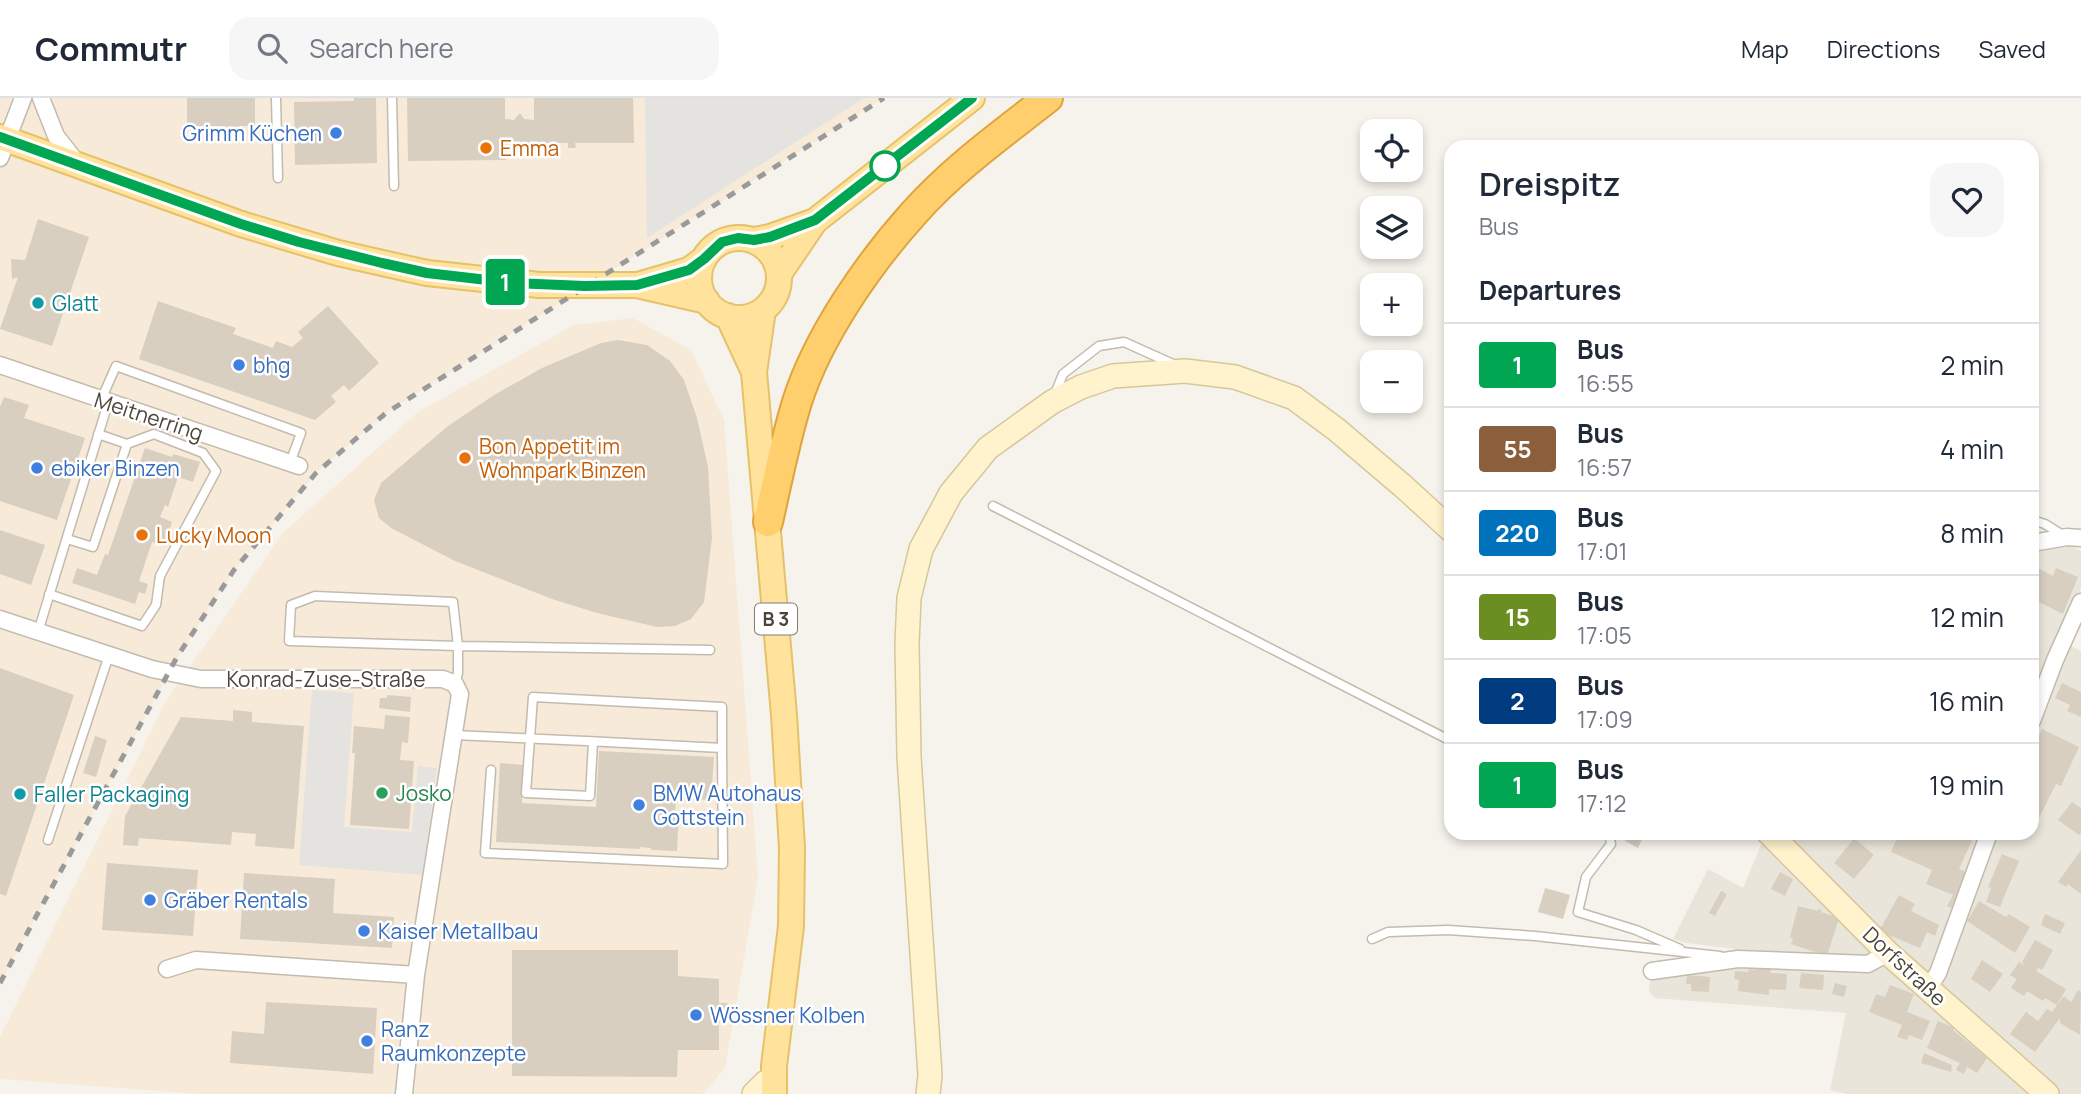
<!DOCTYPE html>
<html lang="en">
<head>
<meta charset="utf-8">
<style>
  :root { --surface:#fff; --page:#f6f6f7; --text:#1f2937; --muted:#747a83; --line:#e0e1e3 }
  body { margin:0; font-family:Manrope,sans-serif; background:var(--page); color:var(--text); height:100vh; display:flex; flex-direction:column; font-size:26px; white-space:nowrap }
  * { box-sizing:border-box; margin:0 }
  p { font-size:23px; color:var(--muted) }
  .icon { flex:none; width:38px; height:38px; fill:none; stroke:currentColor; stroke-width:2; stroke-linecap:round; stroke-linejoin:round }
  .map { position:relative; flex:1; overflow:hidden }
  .panel { position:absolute; left:1444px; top:42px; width:595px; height:700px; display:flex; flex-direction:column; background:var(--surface); border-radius:21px; box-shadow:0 4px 10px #0003 }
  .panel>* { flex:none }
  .badge { padding:0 14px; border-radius:5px; font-size:24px; line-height:46px }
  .tools { position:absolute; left:1360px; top:21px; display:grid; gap:14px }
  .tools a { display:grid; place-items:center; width:63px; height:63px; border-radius:14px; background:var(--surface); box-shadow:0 4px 10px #0003; font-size:35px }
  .map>.badge { position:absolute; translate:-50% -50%; box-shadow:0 0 0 4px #fff }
  h2 { padding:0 35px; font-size:26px; line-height:63px }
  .round { display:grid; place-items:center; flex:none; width:74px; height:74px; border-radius:21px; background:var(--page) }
  .summary { display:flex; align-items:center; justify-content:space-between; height:119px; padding:0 35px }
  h1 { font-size:33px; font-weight:600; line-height:52px }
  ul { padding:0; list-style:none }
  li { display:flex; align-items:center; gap:21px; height:84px; padding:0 35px; border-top:2px solid var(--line) }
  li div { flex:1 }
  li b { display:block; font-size:26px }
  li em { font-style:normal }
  li .badge { min-width:77px; font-weight:700; text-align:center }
  header { display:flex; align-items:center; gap:42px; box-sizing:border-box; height:98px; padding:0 35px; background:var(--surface); border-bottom:2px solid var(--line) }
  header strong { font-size:33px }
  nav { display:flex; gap:38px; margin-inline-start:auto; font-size:24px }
  .search { width:490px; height:63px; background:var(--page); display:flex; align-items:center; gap:18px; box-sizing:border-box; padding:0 24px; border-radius:21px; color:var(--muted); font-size:26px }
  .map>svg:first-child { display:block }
  .residential { fill:#eae5da }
  .commercial { fill:#f7ead8 }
  .parking { fill:#e5e3e0 }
  .building { fill:#d8cfc1 }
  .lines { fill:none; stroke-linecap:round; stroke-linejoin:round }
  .lane-casing { stroke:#c2bbae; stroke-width:11 }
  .street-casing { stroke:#c2bbae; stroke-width:19 }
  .secondary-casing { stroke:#d6c79b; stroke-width:26 }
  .primary-casing { stroke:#e6c16a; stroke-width:28 }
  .highway-casing { stroke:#e0a43c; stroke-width:32 }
  .lane { stroke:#fff; stroke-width:8 }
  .street { stroke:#fff; stroke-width:16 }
  .secondary { stroke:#fff3cd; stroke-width:23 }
  .primary { stroke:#ffe39c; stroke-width:24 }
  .highway { stroke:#ffcf6e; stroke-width:28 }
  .rail { stroke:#9a9a9a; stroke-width:5; stroke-dasharray:9 9; stroke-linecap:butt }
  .line-casing { stroke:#fff; stroke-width:16 }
  .line { stroke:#00a651; stroke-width:10 }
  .shop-dot { fill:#3f7fe0; stroke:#fff; stroke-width:2.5 }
  .food-dot { fill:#e8710a; stroke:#fff; stroke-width:2.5 }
  .stop-dot { fill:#fff; stroke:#00a651; stroke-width:3.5 }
  .culture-dot { fill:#0f9aa8; stroke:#fff; stroke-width:2.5 }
  .leisure-dot { fill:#2e9e5b; stroke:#fff; stroke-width:2.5 }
  .labels { text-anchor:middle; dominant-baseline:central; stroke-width:5; stroke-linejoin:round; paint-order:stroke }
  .shield { fill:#fff; stroke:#817c74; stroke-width:2 }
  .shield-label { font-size:19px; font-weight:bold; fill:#4b4439 }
  .shop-label { font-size:21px; fill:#366cbe; stroke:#fff; text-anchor:start }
  .food-label { font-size:21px; fill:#c56008; stroke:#fff; text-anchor:start }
  .culture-label { font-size:21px; fill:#0d838f; stroke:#fff; text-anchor:start }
  .street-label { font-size:21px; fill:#4b4439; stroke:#fff }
  .leisure-label { font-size:21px; fill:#27864d; stroke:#fff; text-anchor:start }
</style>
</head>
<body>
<header>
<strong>Commutr</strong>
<div class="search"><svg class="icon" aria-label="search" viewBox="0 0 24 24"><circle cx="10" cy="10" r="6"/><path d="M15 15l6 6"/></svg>Search here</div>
<nav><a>Map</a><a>Directions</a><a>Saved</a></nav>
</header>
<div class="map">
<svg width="2081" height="996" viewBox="0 0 2081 996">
  <rect width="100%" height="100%" fill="#f6f3ec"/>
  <path class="residential" d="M2065,443l16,10v38l-23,50 23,12v443h-234l-17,-4 16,-77 -192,-15 -5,-7 1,-10 6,-7 76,-9 2,-16 -47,-6 -14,-4 35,-70 35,19 23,-55h266v-285z"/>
  <path class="commercial" d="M0,0h884l-498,315 -70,60 -82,97 -56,87 -178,326z
    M633,220l58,32 33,70 34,457 -33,191 -22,26h-503l-200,-15v-42l166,-336 118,-169 134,-120 156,-87z"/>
  <path class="parking" d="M645,0h219l-217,140z
    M312,592l42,3 -10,134 68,5 6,-66 19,2 -14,107 -124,-10z"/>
  <path class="building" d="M187,0h68v28h-15v7l-14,-1v-6h-39z
    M354,0h22l1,65 -82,2 -1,-63 60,-1z
    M407,0h98v21l9,1 6,-7 4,6 10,1v-22h99l1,45h-59l1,5h-8v-5h-42l-6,6 -5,-5 -9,-1v17l-98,1z
    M38,121l51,18 -37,109 -52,-17 18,-52 -6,2 -1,-20 14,1z
    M158,203l78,27 -3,6 40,14 3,-7 16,6 11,-9 -5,-6 30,-26 51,57 -30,28 -5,-6 -13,11 5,6 -21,18 -176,-61z
    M618,242l29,5 23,16 14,19 13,38 11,49 4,71 -8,64 -13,17 -16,7 -18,1 -60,-14 -45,-14 -97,-38 -64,-33 -12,-10 -5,-18 7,-17 67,-57 46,-31 48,-27 59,-25z
    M4,299l25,8 -5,13 61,20 -28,82 -57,-19v-94z
    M145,350l27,9 1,-3 27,8 -7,20 -15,-5 -10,30 -3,-2 -5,12 12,5 -8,24 -12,-4 -13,39 9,3 -3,10 -6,-2 -4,12 -63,-21 5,-15 20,7 8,-21 3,1z
    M0,432l45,15 -14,40 -31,-11z
    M2032,467l21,11 3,-8 22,9 -15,37 -24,-12 -1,2 -3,-2 -3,6z
    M0,570l74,27 -68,201 -6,-2z
    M2062,585l19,9v25l-14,-6 3,-6 -15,-7z
    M387,597l24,2 -1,15 -31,-4 1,-10h7z
    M233,612l19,2v10l52,4 -10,123 -39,-3 1,-12 -24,-2 -1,13 -92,-7 -1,8 -15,-1 2,-29 56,-99 52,4z
    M385,617l25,2 -2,26 -6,-1 -2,18 14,1 -5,68 -59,-4 5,-72h-3l2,-27 30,3z
    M2042,631l37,18 -18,39 -5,-2 -24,48v-44l6,-13 -6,-3v-21z
    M95,638l12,4 -11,37 -13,-4z
    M599,653l115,6 -3,43 -35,-1 -1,13h4l-2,39 -26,-1v-2l-11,-1v2l-144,-7 4,-79 24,2 -2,38 74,4z
    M2072,704l9,6v25l-2,2 -21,-15z
    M1629,735h16l-7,15 -13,-7z
    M1845,735h15l-5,6 19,16 -20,24 -20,-16 19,-23z
    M1899,735l16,5 2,-5h23l7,3 2,-3h19l6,3 -15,33 11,5 -16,35 -7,-3 6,-11 -27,-11 6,-14 -41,-18z
    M2081,752v44l-13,-10 -2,3 -8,-5z
    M2002,756l17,7 -19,46 -14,-5 5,-14 -3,-1z
    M107,765l91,7 -5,66 -91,-6z
    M1780,774l13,7 -8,17 -14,-7z
    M244,775l91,6 -2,34 61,4 -2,31 -152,-9z
    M1545,790l25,7 -7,24 -25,-7z
    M1721,793l6,3 -12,22 -6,-3z
    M1899,797l16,9 -4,7 28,14 -4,11 -8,-4 -7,16 -41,-17z
    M1979,803l27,16 3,-3 21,13 -15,26 -48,-32z
    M1798,808l20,5v-2l4,1 -1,2 18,6 -12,38 -36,-12 2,-6 -3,-1z
    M2045,816l20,9 -5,11 -19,-9z
    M2035,842l18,10 -11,20 -4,-2 -2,3 30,18 -9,16 -12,-7 -2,3 -16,-10 -3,5 -13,-8 6,-9 -7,-4 9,-13 6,4 -3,-4z
    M512,852h166v26l41,3v24h9l-9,21v26h-41l-1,27 -165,-1z
    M1982,862l21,14 -13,18 -19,-13z
    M1755,870h16l-1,5 17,1 -1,16 -17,-1v6l-31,-4 1,-11 -5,-1 1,-8 13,1 1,-3 6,1z
    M1801,875l23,2 -1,15 -24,-2z
    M1687,877l23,2 -1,15 -18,-1v-7h-5z
    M1835,885l12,3 -3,11 -12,-3z
    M1890,887l24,9 -7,18 23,9 -8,19 -13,-5 -2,5 -10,-3 5,-12 -33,-13 7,-18 9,3z
    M2078,892l3,2 -1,43 -20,-12v-5l-25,34 -25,-18 16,-22 12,9 9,-12 5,3 12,-16 7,6z
    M266,904l111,6 -4,66 -143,-11 2,-32 32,3z
    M1938,923l16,7 -1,2 34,28 -10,15 -10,-6 -3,7 -8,-4 4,-7 -33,-15z
    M1924,955l28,12 -1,7 -30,-9z"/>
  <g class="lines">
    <g class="lane-casing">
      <path id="lane" d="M276,0l2,80
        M392,0l2,88
        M1054,298l9,-22 36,-28 25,-4 49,22
        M101,302l15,-34 185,67 -11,30
        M993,408l458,235
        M2032,422l13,4 19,12
        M67,441l26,8 34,-103 -29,-10
        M49,496l93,32 14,-21 4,-29 56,-105 -13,-18 -49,-19 -27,10
        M38,534l70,-229
        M455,586l3,-11v-27l-169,-5 2,-36 24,-9 138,6 5,44 252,4
        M454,637c89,4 179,8 268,13v-41l-189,-10 -7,96 64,3 3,-54
        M491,672l-6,83 238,11 -1,-116
        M1609,735l2,11 -25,33 -8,35 58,18 44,19
        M48,742l61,-185
        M1372,841l16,-7 60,-2 87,6 185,20"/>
    </g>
    <g class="street-casing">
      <path id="street" d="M41,0l15,38 22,28
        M0,60l23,-60
        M0,267l299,101
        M2032,445l35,-6 14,1
        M0,521l152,50 49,10h242l12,5 5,10 -44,281 -12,119
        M2032,623l23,-61 26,-58
        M167,871l29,-9 220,15
        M1652,873l86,-12 130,5 20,-11
        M1928,891l10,-16 51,-140"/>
    </g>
    <g class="secondary-casing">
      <path id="secondary" d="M1769,735l119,120 159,141
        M754,996l12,-12
        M928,996l2,-19 -21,-318 -2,-113 2,-46 12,-49 30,-56 37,-45 64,-46 29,-15 32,-11 72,-5 50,6 59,21 43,32 67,57 47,43"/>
    </g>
    <g class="primary-casing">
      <path id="primary" d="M0,39l241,87 97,29 89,20 112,12h98l70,16
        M699 180a40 40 0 1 1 80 0a40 40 0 1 1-80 0Z
        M754,142l16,-3 45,-16
        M779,176l36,-53 157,-123
        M638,187l51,-15 15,-11
        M763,212l-9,62 30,343 8,133 -1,78 -17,140v28
        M728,218l26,56"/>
    </g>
    <g class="highway-casing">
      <path id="highway" d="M768,424c9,-40 17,-81 29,-120 21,-66 71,-138 117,-189 39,-44 88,-79 134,-115"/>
    </g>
    <use href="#lane" class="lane"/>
    <use href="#street" class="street"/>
    <use href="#secondary" class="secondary"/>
    <use href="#primary" class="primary"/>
    <use href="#highway" class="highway"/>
    <path class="rail" d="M0,885l177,-326 57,-87 82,-97 70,-60 498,-315"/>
  </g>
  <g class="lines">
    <g class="line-casing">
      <path id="line" d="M0,39l241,87 58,18 83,21 45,10 86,10 72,3 52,-1 52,-15 15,-11 18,-17 16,-4 16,2 16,-3 45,-17 157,-122"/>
    </g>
    <use href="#line" class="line"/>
  </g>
  <g class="shop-dot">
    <circle cx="336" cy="35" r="7"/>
    <circle cx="239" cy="267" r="7"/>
    <circle cx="37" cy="370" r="7"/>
    <circle cx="639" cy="707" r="7"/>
    <circle cx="150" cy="802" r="7"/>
    <circle cx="364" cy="833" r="7"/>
    <circle cx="696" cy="917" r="7"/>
    <circle cx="367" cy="943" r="7"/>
  </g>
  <g class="food-dot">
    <circle cx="486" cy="50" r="7"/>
    <circle cx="465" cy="360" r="7"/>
    <circle cx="142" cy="437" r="7"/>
  </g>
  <circle class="stop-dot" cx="885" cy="68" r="14"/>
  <g class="culture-dot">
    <circle cx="38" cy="205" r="7"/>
    <circle cx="20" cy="696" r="7"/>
  </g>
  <circle class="leisure-dot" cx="382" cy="695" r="7"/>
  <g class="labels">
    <rect class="shield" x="755" y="505.5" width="42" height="31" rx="5"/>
    <g class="shield-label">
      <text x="776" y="521">B 3</text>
    </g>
    <g class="shop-label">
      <text x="322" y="35" text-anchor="end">Grimm Küchen</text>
      <text x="253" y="267">bhg</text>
      <text x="51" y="370">ebiker Binzen</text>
      <text x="653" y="695">BMW Autohaus<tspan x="653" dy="24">Gottstein</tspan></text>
      <text x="164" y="802">Gräber Rentals</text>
      <text x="378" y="833">Kaiser Metallbau</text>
      <text x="710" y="917">Wössner Kolben</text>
      <text x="381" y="931">Ranz<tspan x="381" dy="24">Raumkonzepte</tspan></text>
    </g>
    <g class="food-label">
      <text x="500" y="50">Emma</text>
      <text x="479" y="348">Bon Appetit im<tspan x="479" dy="24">Wohnpark Binzen</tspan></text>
      <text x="156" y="437">Lucky Moon</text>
    </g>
    <g class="culture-label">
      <text x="52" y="205">Glatt</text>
      <text x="34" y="696">Faller Packaging</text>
    </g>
    <g class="street-label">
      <text transform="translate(149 318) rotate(18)">Meitnerring</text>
      <text x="326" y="581">Konrad-Zuse-Straße</text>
      <text transform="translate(1905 868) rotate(43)">Dorfstraße</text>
    </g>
    <g class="leisure-label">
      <text x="396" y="695">Josko</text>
    </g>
  </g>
</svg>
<div class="tools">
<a><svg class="icon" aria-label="locate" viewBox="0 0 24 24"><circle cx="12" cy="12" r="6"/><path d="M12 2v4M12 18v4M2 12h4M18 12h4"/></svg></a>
<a><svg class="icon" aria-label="layers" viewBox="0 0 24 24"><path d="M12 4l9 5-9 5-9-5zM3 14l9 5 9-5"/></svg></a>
<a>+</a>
<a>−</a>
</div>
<b class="badge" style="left:505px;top:184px;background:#00a651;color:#fff">1</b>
<section class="panel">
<div class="summary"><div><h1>Dreispitz</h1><p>Bus</p></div><a class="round"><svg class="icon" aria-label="heart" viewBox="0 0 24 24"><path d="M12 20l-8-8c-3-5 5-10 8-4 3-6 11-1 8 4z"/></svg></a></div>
<h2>Departures</h2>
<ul>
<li><span class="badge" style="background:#00a651;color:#fff">1</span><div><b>Bus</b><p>16:55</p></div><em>2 min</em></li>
<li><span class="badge" style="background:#8b5e3c;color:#fff">55</span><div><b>Bus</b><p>16:57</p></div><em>4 min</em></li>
<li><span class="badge" style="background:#0072bc;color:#fff">220</span><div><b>Bus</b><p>17:01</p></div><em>8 min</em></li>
<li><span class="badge" style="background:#6b8e23;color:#fff">15</span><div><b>Bus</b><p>17:05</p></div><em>12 min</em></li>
<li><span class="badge" style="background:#003b80;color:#fff">2</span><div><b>Bus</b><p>17:09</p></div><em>16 min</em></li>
<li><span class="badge" style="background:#00a651;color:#fff">1</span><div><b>Bus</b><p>17:12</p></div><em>19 min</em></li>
</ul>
</section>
</div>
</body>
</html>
